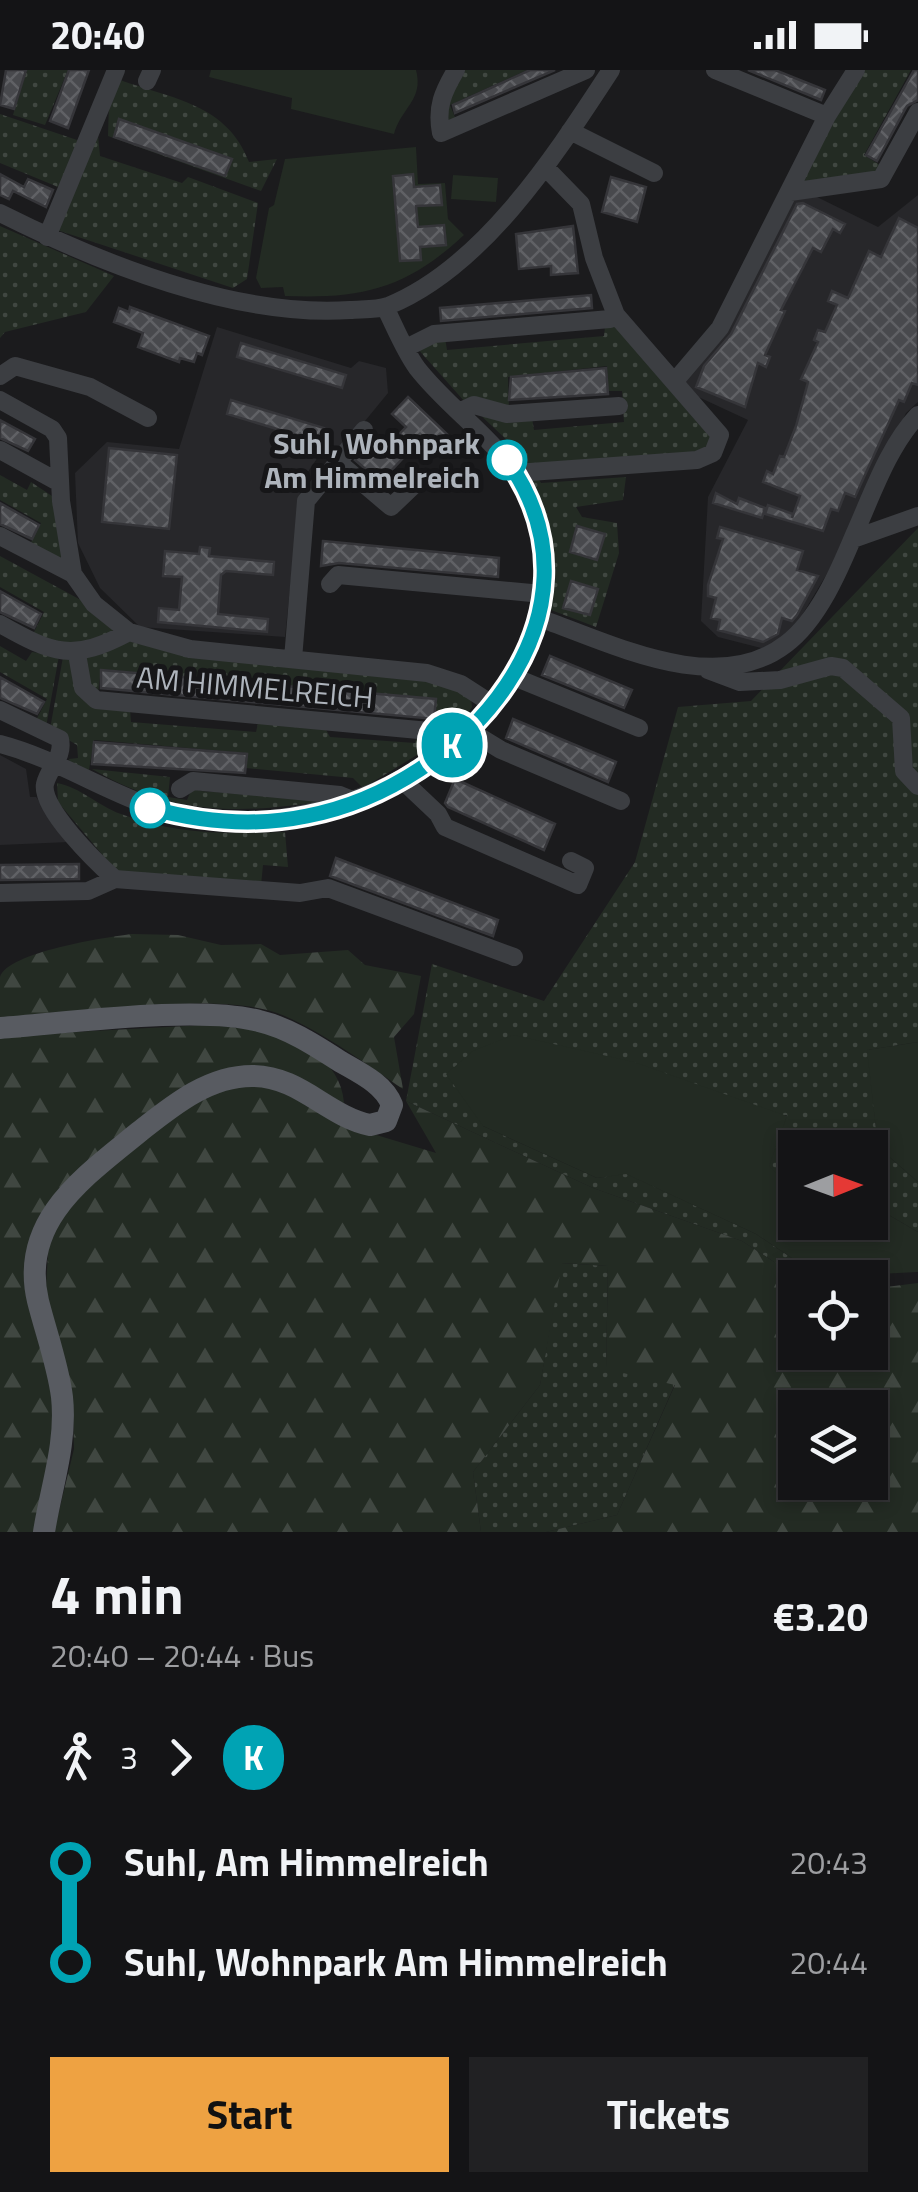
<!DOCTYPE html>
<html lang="en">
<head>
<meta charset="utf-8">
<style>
  :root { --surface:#141416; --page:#212123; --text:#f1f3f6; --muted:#9d9ea1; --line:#333335; --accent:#eea242 }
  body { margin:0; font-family:"Titillium Web",sans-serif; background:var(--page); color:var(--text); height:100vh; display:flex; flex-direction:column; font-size:38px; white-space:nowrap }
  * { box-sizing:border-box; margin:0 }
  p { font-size:32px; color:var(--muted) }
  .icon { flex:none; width:55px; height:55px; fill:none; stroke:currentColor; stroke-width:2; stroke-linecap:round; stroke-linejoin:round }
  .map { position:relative; height:1462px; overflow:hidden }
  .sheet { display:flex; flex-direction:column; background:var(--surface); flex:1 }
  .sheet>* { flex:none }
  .badge { padding:0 20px; border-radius:32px; font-size:35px; line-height:65px }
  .needle { width:65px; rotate:89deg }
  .fabs { position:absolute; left:778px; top:1060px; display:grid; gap:20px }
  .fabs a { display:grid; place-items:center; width:110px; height:110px; border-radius:0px; background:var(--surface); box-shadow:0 5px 15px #0003,0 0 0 2px var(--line); font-size:50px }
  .map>.badge { position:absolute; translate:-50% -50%; box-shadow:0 0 0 5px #fff }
  .legs { display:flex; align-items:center; gap:15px; height:110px; padding:0 50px; font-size:32px }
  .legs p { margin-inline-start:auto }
  .headline { display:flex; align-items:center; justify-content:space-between; height:170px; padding:0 50px }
  h1 { font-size:55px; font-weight:700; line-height:75px }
  .action { display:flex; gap:20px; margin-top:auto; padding:20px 50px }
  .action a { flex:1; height:115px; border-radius:0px; background:var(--accent); color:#111; font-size:40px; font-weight:700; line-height:115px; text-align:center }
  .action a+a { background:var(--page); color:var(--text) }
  ul { padding:0 50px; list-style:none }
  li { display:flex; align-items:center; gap:35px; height:100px; font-size:38px }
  li i { display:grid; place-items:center; width:15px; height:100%; margin:0 12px; background:currentColor }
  li i::after { content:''; width:25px; height:25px; margin:-12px; border:8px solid; border-radius:50%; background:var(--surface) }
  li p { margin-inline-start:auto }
  li:first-child i { background:linear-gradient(#0000 50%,currentColor 0) }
  li:last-child i { background:linear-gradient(currentColor 50%,#0000 0) }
  .status { display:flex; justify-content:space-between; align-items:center; height:70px; padding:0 50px; background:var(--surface); direction:ltr }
  .status svg { height:28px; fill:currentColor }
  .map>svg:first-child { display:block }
  .built { fill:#27272a }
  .grass { fill:url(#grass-dots) }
  .forest { fill:url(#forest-firs); fill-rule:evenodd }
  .green { fill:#232b23 }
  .building { fill:url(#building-cross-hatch); stroke:#353539; stroke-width:2.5 }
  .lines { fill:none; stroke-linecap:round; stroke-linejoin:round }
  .minor { stroke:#3c3e42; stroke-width:18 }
  .major { stroke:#585b61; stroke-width:22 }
  .line-1-casing { stroke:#fff; stroke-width:22 }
  .line-1 { stroke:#00a3b4; stroke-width:15 }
  .stop-1-dot { fill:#fff; stroke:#00a3b4; stroke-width:5 }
  .labels { text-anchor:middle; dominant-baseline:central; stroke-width:10; stroke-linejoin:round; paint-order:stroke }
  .stop-label { font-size:30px; font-weight:bold; fill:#aeb4bc; stroke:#161618; text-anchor:end }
  .street-label { font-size:30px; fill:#aeb4bc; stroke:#161618 }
</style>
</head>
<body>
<div class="status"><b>20:40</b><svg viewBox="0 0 49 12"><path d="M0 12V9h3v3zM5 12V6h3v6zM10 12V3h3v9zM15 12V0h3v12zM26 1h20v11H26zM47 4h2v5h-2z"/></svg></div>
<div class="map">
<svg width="918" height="1462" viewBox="0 0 918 1462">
  <defs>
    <pattern id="grass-dots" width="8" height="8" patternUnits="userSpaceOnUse" patternTransform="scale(2.5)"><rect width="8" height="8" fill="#232b23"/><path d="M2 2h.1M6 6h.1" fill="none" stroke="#404741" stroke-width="1.8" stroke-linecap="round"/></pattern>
    <pattern id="forest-firs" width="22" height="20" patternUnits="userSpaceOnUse" patternTransform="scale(2.5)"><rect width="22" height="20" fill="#232b23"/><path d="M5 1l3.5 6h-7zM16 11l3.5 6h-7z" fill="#404741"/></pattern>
    <pattern id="building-cross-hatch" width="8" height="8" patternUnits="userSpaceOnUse" patternTransform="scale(2.5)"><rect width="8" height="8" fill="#48494d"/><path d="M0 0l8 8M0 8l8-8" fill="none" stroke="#606165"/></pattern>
  </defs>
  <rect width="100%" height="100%" fill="#1b1b1d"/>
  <path class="built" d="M918,125v207l-12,11 -78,159 -30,50 -29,28 -51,-13 -17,-16 7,-124 40,-77 -56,-26 -8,-13 109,-185 24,1 61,30z
    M217,257l134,41 8,-7 27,7 2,25 -41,50 -29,14 -17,25 -16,155 -145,-10 -40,-39 -22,-45 -3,-70 32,-31 72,7z
    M0,685l26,14 4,28h6l33,45 -69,3z"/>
  <path class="grass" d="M27,0h41l-23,55 -32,-10z
    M461,0h66l-77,35 8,20 -10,-1 -2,-28z
    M861,0h50l-47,85 21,13 -6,9 -78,5z
    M120,10c53,19 107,24 129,82l28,-3 -16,32 -153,-55 1,-34z
    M0,44l80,27 -22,46 -58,-24z
    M97,55l3,31 82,27 6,-6 70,26 -11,76 -14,9 -179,-59z
    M0,156l114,50 -28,36 -81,20 -5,6z
    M618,256l97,116 -21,13 -170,11 -14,-23 -35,-33 57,8 2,12 90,-8 -2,-31h-14l-1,-25 -99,11 1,32 -44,-7 -49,-55 29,-9 2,12 157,-14 1,-9z
    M529,403h6l6,10 85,-6 -3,23 -47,7 6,10 35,6 2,30 -23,74 -45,-17 1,-75z
    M0,405l27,15 4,-8 21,14 12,65 -35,-15 12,-23 -41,-23z
    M918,458v514l-50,8 10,97 40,35v50l-48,-28v-56h-75v44l-27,-26 19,-51 -304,11 114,52 28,-5 131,61 64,43h-23l-55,-36 -149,-53 -187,-87 26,-137 112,37 91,-139 43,-155 73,-6z
    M0,486l79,43 2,-5 32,33 -1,11 -25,9 -55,-11 12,-24 -44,-25z
    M134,568l287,39 33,10 17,12 1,8 -13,19v-13l-23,3v-17l-335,-30 -3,24 -13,-13 1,-22z
    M0,576l26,15 6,-9 27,4 -13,71 -11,-5 12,-23 -47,-27z
    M63,587h6l6,29 55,23 1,13 125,10 3,-13 65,7 6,11 85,6 2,-9 26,5 -80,49 -10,-10 -107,-10 1,-15 -153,-13 -5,30 -19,-7 -1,-4 9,-1 -1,-13 -27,-16z
    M92,699l78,8 -2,20 19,3 6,-14 7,5 132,9c-91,14 -157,17 -240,-31z
    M57,713c23,4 41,23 64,31 54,21 107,20 164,18l3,35 -25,-2 -2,20 -145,-14 -58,-69z
    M561,1193l47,3 -2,102 69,16 -58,131 -71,17h-65l-8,-60 67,-87z"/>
  <path class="forest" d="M132,864l46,1 43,10 40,-1 19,11 68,-5 17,15 56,11 -7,38 -20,23 9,52c-36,-24 -85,-61 -126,-76 -65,-23 -202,3 -277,4 0,-12 0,-29 0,-40 8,-25 107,-40 132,-43z
    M205,955c51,2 134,15 139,78l-110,-34 -185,134c-48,76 5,129 7,207 1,39 -13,83 -19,122h-37v-496z
    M269,1016l84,42 83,25 -30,-52 187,87 149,53 55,36 -2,75h75v-63l48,-6v249h-372l71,-17 58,-130 -69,-16 2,-103 -46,-3 -22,122 -67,87 8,60h-427l20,-83 -1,-42 -28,-102 4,-69 12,-23 98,-88 62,-37zM795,1338h75v74h-75z"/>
  <path class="green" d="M211,0h205c8,30 -15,38 -22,64l-103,-25 1,-11 -83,-21z
    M416,77l2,37 27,-1 3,36 16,16c-58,54 -102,64 -179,61l-2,-9 -22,1 -5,-10 13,-70 5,-3 11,-46z
    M453,105l45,3 -2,24 -45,-3z
    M513,965l121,27 153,54 -18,50 26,26v30h75v-18l48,28v40l-98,5 -64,-43 -130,-60 -29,4 -114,-52 -37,-52 27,-23z
    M918,972v140l-40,-35 -11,-97z"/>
  <path class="building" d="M6,0h20l-12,39 -14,-4z
    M69,0h20l-21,58 -18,-7z
    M530,0h25l-100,43 -2,-8z
    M748,0h27l50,20 -4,10z
    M914,0h4v30l-11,6 -30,55 -11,-6z
    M119,49l113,40 -7,17 -111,-39z
    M0,104l24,13 4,-8 25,11 -7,17 -33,-16 -4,8 -9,-4z
    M413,104l1,13 26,-2 2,20 -26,1 2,21 26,-2 2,20 -26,2 1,13 -21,1 -7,-85z
    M611,107l35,10 -9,35 -35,-10z
    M803,133l42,21 -5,9 -7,-4 -12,23 -8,-4 -32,62 4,1 -20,44 5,2 -4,10 -8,-4 -13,44 -49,-20 8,-21 27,-32 66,-130z
    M899,148l19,10v157l-6,-2 -8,19 -5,-2 -44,97 -10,-4 -7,18 -7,-2 -8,22 -58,-17 3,-9 25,9 -1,4 8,-22 -37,-14 4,-11 6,3 7,-18 4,1 12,-31 12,-44 -7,-3 17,-37 -4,-2 4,-10 7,2 12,-27 -9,-4 4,-10 16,7 21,-47 12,6z
    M573,156l5,47 -27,2v-9l-32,3 -3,-35z
    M591,225l1,13 -151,13 -1,-13z
    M130,237l79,29 -7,19 -5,-2 -3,9 -14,-4 -1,4 -41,-15 5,-14 -29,-11 5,-14 10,4z
    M241,273l105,32 -4,13 -105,-31z
    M606,298l2,26 -99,6 2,-23z
    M408,327l41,39 -16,17 -13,-13 -29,31 10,9 -11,10 -35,-30 11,-13 11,10 29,-30 -14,-13z
    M231,330l93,28 -4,14 -93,-28z
    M0,350l35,19 -7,12 -28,-13z
    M109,378l68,7 -8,74 -67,-7z
    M716,423l21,11 2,-6 26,10 -3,10 -49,-15z
    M0,433l39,22 -7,14 -32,-15z
    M577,456l28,8 -8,26 -27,-8z
    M720,457l83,24 -6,19 21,6 -21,39 -5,6 -10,-3 -4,16 -15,8 -45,-12 2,-10 -9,-2 5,-20 -8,-2v-11l15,-46 -6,-1z
    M323,471l176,17 -1,19 -159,-14 -18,3z
    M200,477l10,1 -1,8 65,6 -1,13 -47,-4 -5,4 -3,39 50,5 -1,13 -109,-10 1,-14 20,2 3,-33 -19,-1 2,-25 34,3z
    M571,511l27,8 -8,26 -27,-7z
    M0,521l41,23 -7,14 -34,-16z
    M550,586l82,34 -8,18 -82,-33z
    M101,600l335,29 -2,20 -333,-31z
    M0,607l44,25 -7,12 -37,-16z
    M513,649l103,43 -8,20 -102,-44z
    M94,672l153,12 -2,19 -153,-9z
    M455,709l100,45 -11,26 -96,-43 -3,-4z
    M336,788l162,62 -5,16 -163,-60z
    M79,794v15l-79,1v-15z"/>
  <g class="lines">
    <path class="minor" d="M456,0c-13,22 -20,37 -15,63l145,-63
      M715,0l112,46
      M147,11l5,-11
      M570,61l84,42
      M790,122l91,-13 37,-67
      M0,143c102,51 235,105 350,97 12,-1 27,0 38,-4 96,-39 168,-152 223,-236
      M47,167l69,-167
      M406,278l28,-14 176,-15 6,-4
      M0,306l15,-10 75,21 58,31
      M675,311l45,-53 107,-212 29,-46
      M0,330l52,29 6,9 3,63 12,73 21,30 35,28 61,17 237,24 34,11 31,20
      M461,341l13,-6 33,9 112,-8
      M0,380l60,33
      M338,392l53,45 23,-22
      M516,403l181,-13 16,-7 7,-18 -104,-120 -22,-57 -13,-54 -35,-36
      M0,466l73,38
      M853,469l65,-23
      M330,514l8,-9 204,19
      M539,548c72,25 177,80 247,26 32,-24 53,-73 68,-109 18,-40 34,-88 64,-120
      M0,554c53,30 73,38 129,8
      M77,584l6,34 13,12 355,33 6,9
      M293,589l13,-158 58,-71
      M708,600l32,12 40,-2 51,-14 12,2 58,50 3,53 14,15
      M514,607l125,51
      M0,640l60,29c4,19 -11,28 -15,45 -5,24 52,79 70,95l-27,12 -88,2
      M470,661l31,19 120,51
      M0,674c69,18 126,64 197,74 163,23 382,-103 342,-291 -15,-73 -80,-105 -122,-159 -13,-18 -22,-41 -32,-61
      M402,710l36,34 7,13 133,58 7,-17 -14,-7
      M180,719l13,-8 147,14 15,6
      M115,809l185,14 28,-5 186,69"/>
    <path class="major" d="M0,958c68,-5 198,-23 259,-7 30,7 57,25 82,41 19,11 43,22 51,43l-6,16 -16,4c-43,-9 -70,-49 -118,-49 -44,0 -80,30 -113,56 -55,45 -120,89 -101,169 8,32 20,64 24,96 5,47 -11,90 -18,135"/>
  </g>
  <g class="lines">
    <g class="line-1-casing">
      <path id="line-1" d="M150,738c51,14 104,19 157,8 156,-30 310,-201 200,-356"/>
    </g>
    <use href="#line-1" class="line-1"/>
  </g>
  <g class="stop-1-dot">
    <circle cx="507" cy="390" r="18"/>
    <circle cx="150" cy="738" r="18"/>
  </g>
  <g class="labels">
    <g class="stop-label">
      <text x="480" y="373">Suhl, Wohnpark<tspan x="480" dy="34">Am Himmelreich</tspan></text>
    </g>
    <g class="street-label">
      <text transform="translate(255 617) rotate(5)">AM HIMMELREICH</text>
    </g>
  </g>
</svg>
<div class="fabs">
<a><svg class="needle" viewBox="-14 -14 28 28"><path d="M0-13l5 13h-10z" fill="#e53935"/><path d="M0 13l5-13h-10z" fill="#9d9ea1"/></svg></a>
<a><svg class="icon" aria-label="locate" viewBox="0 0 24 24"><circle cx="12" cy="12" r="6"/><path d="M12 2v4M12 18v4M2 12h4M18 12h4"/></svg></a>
<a><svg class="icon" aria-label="layers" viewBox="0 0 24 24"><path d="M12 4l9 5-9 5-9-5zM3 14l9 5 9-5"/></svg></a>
</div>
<b class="badge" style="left:452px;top:675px;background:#00a3b4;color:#fff">K</b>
</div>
<section class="sheet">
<div class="headline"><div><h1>4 min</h1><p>20:40 – 20:44 · Bus</p></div><b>€3.20</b></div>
<div class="legs"><svg class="icon" aria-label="walk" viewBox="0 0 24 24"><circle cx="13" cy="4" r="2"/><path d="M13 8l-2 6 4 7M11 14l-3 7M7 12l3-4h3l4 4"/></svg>3<svg class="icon" aria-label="forward" viewBox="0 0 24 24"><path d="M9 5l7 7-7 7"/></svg><b class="badge" style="background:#00a3b4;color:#fff">K</b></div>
<ul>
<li><i style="color:#00a3b4"></i><b>Suhl, Am Himmelreich</b><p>20:43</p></li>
<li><i style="color:#00a3b4"></i><b>Suhl, Wohnpark Am Himmelreich</b><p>20:44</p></li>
</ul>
<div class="action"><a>Start</a><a>Tickets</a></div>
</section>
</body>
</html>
